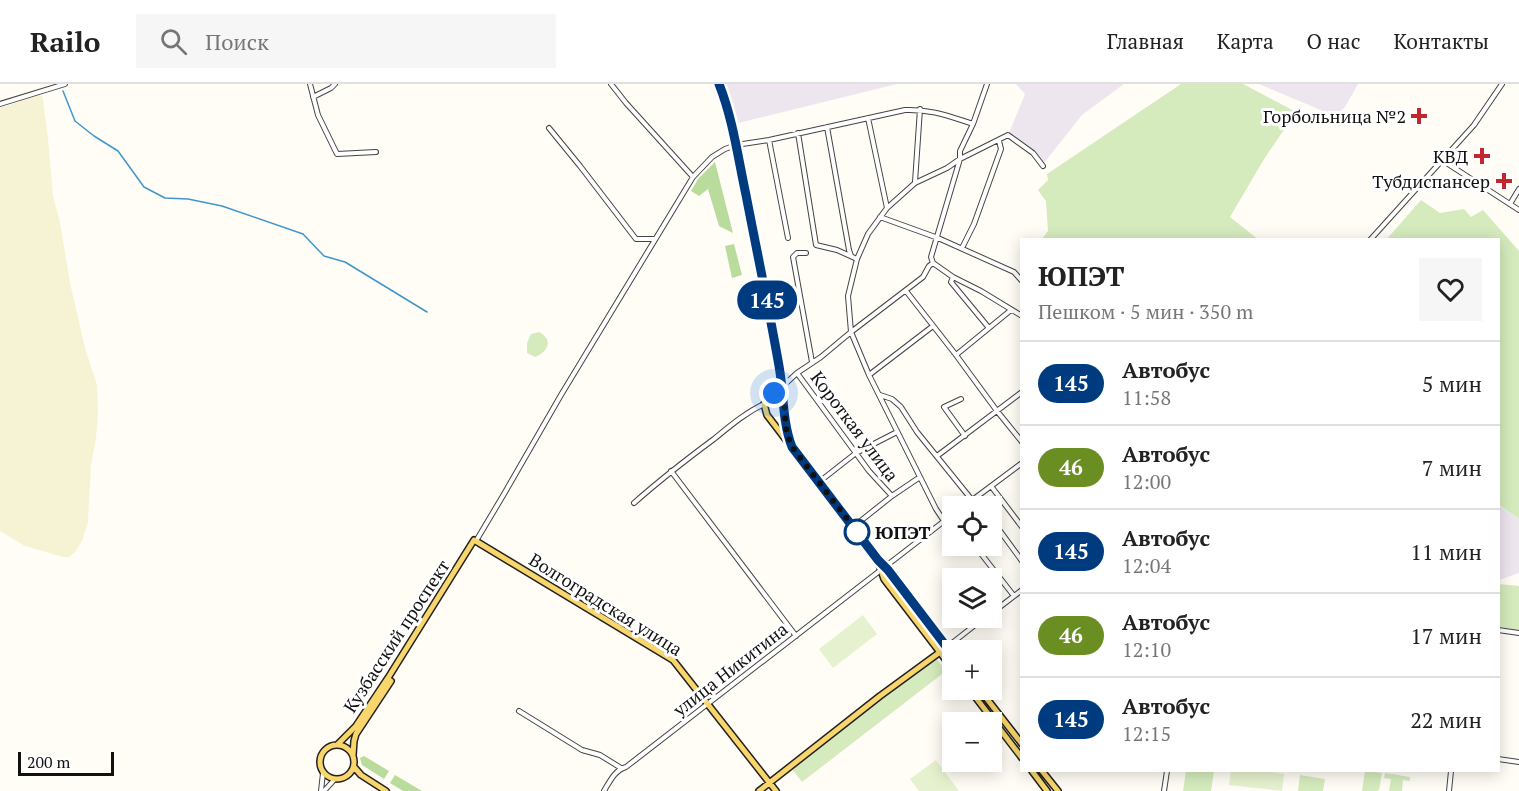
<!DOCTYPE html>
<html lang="ru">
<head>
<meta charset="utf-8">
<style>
  :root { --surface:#fff; --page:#f6f6f6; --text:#222; --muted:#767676; --line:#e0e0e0 }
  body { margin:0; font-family:"PT Serif",serif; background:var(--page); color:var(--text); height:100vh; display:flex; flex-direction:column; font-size:22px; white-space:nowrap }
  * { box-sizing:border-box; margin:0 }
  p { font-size:20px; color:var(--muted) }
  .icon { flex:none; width:33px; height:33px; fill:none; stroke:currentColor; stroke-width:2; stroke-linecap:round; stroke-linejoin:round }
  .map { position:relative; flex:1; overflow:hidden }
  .drawer { position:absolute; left:1020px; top:154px; width:480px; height:534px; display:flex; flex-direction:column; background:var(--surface); border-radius:0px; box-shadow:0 3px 15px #0003 }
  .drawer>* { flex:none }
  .badge { padding:0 12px; border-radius:20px; font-size:21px; line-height:39px }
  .buttons { position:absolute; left:942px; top:412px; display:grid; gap:12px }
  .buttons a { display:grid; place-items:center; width:60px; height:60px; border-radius:0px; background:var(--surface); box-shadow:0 3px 15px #0003; font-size:30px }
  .scale { position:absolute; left:18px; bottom:15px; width:96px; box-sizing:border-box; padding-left:6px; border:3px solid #111; border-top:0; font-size:16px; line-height:21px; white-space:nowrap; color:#111; -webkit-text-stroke:4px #fff; paint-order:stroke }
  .you { position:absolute; width:30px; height:30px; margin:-15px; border:4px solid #fff; border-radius:50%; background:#1a73e8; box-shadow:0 0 0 9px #1a73e833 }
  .map>.badge { position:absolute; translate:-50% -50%; box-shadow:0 0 0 3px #fff }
  .round { display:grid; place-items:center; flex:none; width:63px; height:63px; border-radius:0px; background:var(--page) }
  .head { display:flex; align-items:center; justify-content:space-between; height:102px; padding:0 18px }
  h1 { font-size:28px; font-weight:700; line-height:45px }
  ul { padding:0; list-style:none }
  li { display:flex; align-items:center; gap:18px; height:84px; padding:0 18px; border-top:2px solid var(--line) }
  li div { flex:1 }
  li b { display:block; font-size:22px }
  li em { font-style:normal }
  li .badge { min-width:66px; font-weight:700; text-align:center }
  header { display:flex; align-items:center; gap:36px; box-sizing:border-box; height:84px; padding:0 30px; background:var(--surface); border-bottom:2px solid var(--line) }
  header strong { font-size:28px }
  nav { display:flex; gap:33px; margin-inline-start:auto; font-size:21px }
  .search { width:420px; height:54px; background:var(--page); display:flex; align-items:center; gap:15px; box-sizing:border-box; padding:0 21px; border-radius:0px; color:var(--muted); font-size:22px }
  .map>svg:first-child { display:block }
  .industrial { fill:#eee6ef }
  .farmland { fill:#f6f3d4 }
  .green { fill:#d5ebbd }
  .forest { fill:#b9dc9c }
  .pitch { fill:#e6f2cf }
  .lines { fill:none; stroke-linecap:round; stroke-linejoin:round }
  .stream { stroke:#3f96cf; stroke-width:1.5 }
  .minor-casing { stroke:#444; stroke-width:6 }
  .major-casing { stroke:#222; stroke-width:8 }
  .minor { stroke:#fff; stroke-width:4 }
  .major { stroke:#f9d66b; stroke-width:5 }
  .line-casing { stroke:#fff; stroke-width:14 }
  .line { stroke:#003b80; stroke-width:9 }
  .walk { stroke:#111; stroke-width:6; stroke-dasharray:0 10.8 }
  .poi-dot { fill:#c4262e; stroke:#fff; stroke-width:2 }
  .stop-dot { fill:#fff; stroke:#003b80; stroke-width:3 }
  .labels { text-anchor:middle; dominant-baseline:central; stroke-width:6; stroke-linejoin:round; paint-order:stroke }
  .poi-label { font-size:18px; fill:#111; stroke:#fff; text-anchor:end }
  .street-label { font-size:18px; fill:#111; stroke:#fff }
  .stop-label { font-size:18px; font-weight:bold; fill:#111; stroke:#fff; text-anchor:start }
</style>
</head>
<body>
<header>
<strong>Railo</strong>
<div class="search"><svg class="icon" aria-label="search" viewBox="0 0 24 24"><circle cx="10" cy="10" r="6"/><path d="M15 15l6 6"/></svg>Поиск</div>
<nav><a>Главная</a><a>Карта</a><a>О нас</a><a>Контакты</a></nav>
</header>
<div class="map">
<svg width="1519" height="707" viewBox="0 0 1519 707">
  <rect width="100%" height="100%" fill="#fffdf5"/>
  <path class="industrial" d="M720,0h177l-163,40z
    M1016,0h108l-42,31 -38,48 -35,-30 16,-39z
    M1259,0h99l-13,23 -10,9z
    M1498,421l21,14v54l-20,7z"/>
  <path class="farmland" d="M39,11l3,1 1,3 5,40 5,57 7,26 10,61 15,65 12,37 1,29 -2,24 -5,27 -3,57 -6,19 -7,11 -6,5h-6l-38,-11 -25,-15v-423z"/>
  <path class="green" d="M1181,0h62l53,28 -32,47 -34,58 29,23h-218l7,-9 -2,-30 -8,-11 10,-10 -1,-6z
    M1421,116l19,13 24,-4 7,8 12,-7 36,41v268l-20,-14 -1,-265h-112z
    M539,248c15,8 9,20 -4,25l-8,-4v-10l4,-9z
    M1499,500l20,2v45l-20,-3z
    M936,574l10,13 -144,111 -10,-13z
    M1186,687h28l-3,20h-28z
    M1365,687l17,2 -3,17 -2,1h-15z
    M1385,689l25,4v4l-7,-1 -1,11h-13l2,-12 -7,-1z
    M1300,691l25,4 -2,12h-25z"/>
  <path class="forest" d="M715,78l18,71 -14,-7 -11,-37 -9,7 -8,-5 7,-12z
    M734,160l8,31 -10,3 -7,-32z
    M364,672l25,15 -5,8 -22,-14 -2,-7z
    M395,691l27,16h-19l-13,-8z"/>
  <path class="pitch" d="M863,531l14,19 -44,34 -14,-19z
    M936,676l23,31h-40l-9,-12z
    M1231,687h32l21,3 -2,17 -53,-6z"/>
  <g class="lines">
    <path class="stream" d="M63,7l12,30 19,15 24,15 26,36 21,11 23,1 34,7 81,28 21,22 21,6 82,50"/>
    <g class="minor-casing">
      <path id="minor" d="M310,0l8,31 19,39 39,-2
        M611,0l15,19 67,74
        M313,13l18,-9 4,-4
        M0,20l65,-20
        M868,34l19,90
        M827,43l22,123 2,6
        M549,44l31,38 56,73h19
        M798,49l18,112 21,5 20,9
        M769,56l19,98
        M1442,76l77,50
        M915,98l5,-73
        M1510,120l9,-15
        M880,133l58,21 76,34 8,9
        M1370,156l104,-115 28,-41
        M962,164l12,-24 27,-75 -2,-8
        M806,169h-9l-4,4 19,105
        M933,179l20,14 28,14 41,25
        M953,193l-2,5 38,46
        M906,207l50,64 41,56 25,31
        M956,271l55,-45
        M797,289l72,98 23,25
        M869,291l64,-49
        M783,302l14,-13 24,-16 30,-25 72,-55 6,-11 4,-3 -2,-6 29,-98v-8l13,-27 14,-40
        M880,311l12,4 9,8 16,25 55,68
        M961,315l-17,8 21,29
        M937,372l85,-64
        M671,387l125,165
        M819,398l37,-29 41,-21
        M991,402l31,41
        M976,414l6,9
        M634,419c26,-23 53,-44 80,-64 16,-13 31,-26 50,-35
        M963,423l59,-44
        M992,436l30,41
        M944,437l-8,-12 -67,-134 -18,-43 -3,-36 9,-37 11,-25 19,-26 28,-25 32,-15 13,-9 48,-24 25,18 10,13
        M853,443l39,-31 28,-19
        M476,457l28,-47 57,-99 132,-218 19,-20 13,-8 11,-4 33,-5 136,-30c26,-1 43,6 68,14
        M975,462l39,50
        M992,529l30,-23
        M1498,546l21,3
        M947,563l37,-29
        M519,627l63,39 18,5 21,13
        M1498,675l21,3
        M321,707l2,-18
        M324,707l11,-12
        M604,707c6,-10 11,-21 22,-24l326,-252
        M1164,707l3,-20
        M1449,707l2,-20"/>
    </g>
    <g class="major-casing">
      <path id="major" d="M719,0c14,37 20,77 28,116 11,55 23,110 33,166 4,27 2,55 12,81
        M783,302l-16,14 -3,4 3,11 111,145 10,10 64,84
        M878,478l6,17 68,89
        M970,606l52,68
        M980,606l42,54
        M338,660l18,-18 32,-48 86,-138 199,120 103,131
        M320 678a17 17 0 1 1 34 0a17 17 0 1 1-34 0Z
        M353,671l1,-14 2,-7 35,-53
        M354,683l7,8 25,16
        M1032,687l15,20
        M1042,687l16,20
        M759,707l121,-95 67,-49"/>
    </g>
    <use href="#minor" class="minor"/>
    <use href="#major" class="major"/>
  </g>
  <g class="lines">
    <g class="line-casing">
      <path id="line" d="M719,0c14,35 19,74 27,111 11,57 23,114 33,171 5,27 3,55 13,81l86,113 10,10 64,84"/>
    </g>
    <use href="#line" class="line"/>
    <path class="walk" d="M774,309h6c8,9 3,28 7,39 1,5 3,10 5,15l65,85"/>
  </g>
  <g class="poi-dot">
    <path d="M1416 23h6v6h6v6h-6v6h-6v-6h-6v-6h6z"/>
    <path d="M1479 63h6v6h6v6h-6v6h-6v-6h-6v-6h6z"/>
    <path d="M1501 88h6v6h6v6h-6v6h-6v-6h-6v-6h6z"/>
  </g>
  <circle class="stop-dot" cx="857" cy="448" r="12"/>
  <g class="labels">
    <g class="poi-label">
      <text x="1406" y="32">Горбольница №2</text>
      <text x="1468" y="72">КВД</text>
      <text x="1490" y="97">Тубдиспансер</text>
    </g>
    <g class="street-label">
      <text transform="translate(855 342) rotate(53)">Короткая улица</text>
      <text transform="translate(606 520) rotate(32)">Волгоградская улица</text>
      <text transform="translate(396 552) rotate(-57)">Кузбасский проспект</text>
      <text transform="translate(730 585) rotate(-38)">улица Никитина</text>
    </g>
    <g class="stop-label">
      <text x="875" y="448">ЮПЭТ</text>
    </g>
  </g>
</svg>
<div class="buttons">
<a><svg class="icon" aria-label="locate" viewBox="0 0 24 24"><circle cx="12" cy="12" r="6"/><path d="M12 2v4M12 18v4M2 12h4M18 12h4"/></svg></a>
<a><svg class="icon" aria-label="layers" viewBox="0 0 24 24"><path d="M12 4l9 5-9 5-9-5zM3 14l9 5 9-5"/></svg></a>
<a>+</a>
<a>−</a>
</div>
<div class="scale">200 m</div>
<div class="you" style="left:774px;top:309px"></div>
<b class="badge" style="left:767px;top:216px;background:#003b80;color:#fff">145</b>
<section class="drawer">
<div class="head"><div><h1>ЮПЭТ</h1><p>Пешком · 5 мин · 350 m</p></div><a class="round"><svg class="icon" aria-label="heart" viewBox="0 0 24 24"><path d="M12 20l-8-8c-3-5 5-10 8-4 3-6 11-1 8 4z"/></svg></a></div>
<ul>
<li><span class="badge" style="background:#003b80;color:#fff">145</span><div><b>Автобус</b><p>11:58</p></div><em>5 мин</em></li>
<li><span class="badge" style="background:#6b8e23;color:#fff">46</span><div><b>Автобус</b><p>12:00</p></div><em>7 мин</em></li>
<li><span class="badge" style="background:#003b80;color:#fff">145</span><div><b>Автобус</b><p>12:04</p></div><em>11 мин</em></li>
<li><span class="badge" style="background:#6b8e23;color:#fff">46</span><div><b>Автобус</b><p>12:10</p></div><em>17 мин</em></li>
<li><span class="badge" style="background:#003b80;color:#fff">145</span><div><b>Автобус</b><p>12:15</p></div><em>22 мин</em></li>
</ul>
</section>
</div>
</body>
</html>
